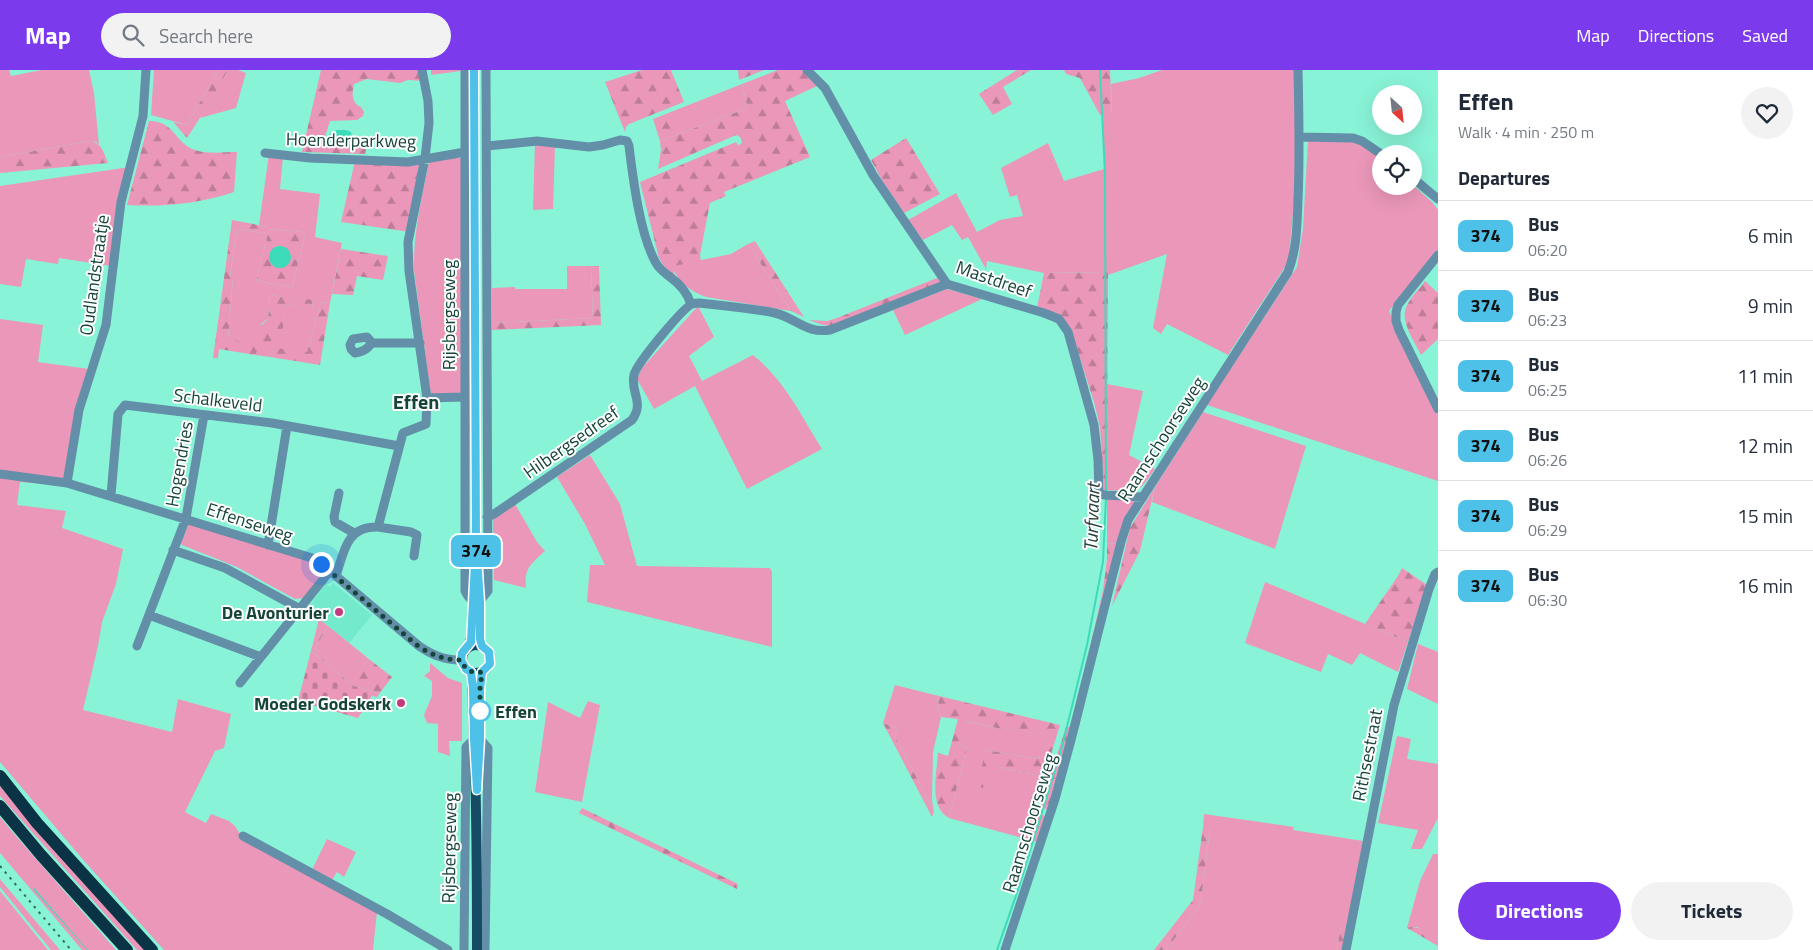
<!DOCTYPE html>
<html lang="en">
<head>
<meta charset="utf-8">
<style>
  :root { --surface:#fff; --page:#f2f2f3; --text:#1f2937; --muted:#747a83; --line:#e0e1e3; --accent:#7c3aed }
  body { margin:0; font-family:"Titillium Web",sans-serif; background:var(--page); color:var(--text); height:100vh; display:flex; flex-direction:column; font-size:19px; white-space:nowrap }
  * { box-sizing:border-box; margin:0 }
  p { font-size:16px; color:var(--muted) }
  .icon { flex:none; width:28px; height:28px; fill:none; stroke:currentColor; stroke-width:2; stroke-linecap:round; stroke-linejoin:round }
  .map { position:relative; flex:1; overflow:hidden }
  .side { display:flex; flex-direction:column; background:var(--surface); width:375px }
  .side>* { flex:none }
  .badge { padding:0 10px; border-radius:8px; font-size:18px; line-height:32px }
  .needle { width:32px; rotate:153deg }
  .fabs { position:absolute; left:1372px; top:15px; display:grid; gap:10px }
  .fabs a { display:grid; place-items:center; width:50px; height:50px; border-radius:50%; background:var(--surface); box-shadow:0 5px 20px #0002; font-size:25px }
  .you { position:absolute; width:25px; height:25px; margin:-12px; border:4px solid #fff; border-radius:50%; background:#1a73e8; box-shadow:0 0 0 8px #1a73e833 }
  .map>.badge { position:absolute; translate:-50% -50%; box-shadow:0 0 0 2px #fff }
  h2 { padding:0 20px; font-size:19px; line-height:45px }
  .round { display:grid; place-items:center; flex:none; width:52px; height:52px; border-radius:26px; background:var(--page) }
  .overview { display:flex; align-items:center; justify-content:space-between; height:85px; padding:0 20px }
  h1 { font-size:24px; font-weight:700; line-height:38px }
  .action { display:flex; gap:10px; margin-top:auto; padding:10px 20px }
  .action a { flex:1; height:58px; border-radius:30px; background:var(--accent); color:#fff; font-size:20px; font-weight:700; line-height:58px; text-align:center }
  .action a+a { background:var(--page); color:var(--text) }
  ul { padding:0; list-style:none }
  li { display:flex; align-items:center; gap:15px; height:70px; padding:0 20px; border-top:1px solid var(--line) }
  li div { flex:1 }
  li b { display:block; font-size:19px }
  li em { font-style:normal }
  li .badge { min-width:55px; font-weight:700; text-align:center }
  header { display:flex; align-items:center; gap:30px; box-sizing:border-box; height:70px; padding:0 25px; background:var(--accent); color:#fff }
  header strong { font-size:24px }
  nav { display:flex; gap:28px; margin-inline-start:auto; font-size:18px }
  .search { width:350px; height:45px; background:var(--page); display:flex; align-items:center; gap:12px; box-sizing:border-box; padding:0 18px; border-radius:28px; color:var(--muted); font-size:19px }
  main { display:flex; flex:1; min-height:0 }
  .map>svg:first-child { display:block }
  .built { fill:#72eacb }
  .green { fill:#eb97b9; fill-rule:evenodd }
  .forest { fill:url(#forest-firs); fill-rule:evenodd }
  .cemetery { fill:url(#cemetery-stones) }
  .water { fill:#3ddbb9 }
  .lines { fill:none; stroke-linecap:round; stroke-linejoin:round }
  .stream { stroke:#3ddbb9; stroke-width:2 }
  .minor { stroke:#638fa9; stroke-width:9 }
  .major { stroke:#164b65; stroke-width:10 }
  .highway { stroke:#0b3346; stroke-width:12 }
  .rail { stroke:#2f6c5d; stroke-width:2; stroke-dasharray:2.5 5; stroke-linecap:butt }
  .line-casing { stroke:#fff; stroke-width:11 }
  .line { stroke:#4ec1e8; stroke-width:8 }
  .walk { stroke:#154439; stroke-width:5; stroke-dasharray:0 9 }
  .poi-dot { fill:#c23c7d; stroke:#fdfdfd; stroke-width:2 }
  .stop-dot { fill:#fff; stroke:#4ec1e8; stroke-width:2.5 }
  .labels { text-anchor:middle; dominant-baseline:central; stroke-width:4; stroke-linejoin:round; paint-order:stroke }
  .street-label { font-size:18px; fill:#154439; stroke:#fdfdfd }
  .poi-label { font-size:18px; font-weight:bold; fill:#154439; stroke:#fdfdfd; text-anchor:end }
  .stop-label { font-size:18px; font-weight:bold; fill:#154439; stroke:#fdfdfd; text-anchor:start }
  .water-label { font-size:19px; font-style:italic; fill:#243d36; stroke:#fdfdfd }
  .quarter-label { font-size:20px; font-weight:bold; fill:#154439; stroke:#fdfdfd }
</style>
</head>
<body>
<header>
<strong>Map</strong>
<div class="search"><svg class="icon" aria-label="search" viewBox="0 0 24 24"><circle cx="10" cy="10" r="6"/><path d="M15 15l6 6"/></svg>Search here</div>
<nav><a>Map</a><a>Directions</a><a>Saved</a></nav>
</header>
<main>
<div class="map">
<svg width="1438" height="880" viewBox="0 0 1438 880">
  <defs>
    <pattern id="forest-firs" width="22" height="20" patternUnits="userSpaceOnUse" patternTransform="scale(1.25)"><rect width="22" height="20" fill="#eb97b9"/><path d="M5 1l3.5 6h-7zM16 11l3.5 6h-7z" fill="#bd7d97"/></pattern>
    <pattern id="cemetery-stones" width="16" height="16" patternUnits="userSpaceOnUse" patternTransform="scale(1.25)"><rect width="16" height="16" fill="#eb97b9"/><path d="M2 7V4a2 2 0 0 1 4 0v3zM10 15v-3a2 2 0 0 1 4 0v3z" fill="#bd7d97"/></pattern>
  </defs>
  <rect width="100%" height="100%" fill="#89f3d7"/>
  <path class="built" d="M333,513l39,32 -23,28 -42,-34 19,-25 4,3z"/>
  <path class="green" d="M0,0h9l2,6 31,-6h47l5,23 5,52 -3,-3 -6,-1 -90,16z
    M154,0h64l-31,55 -36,-10z
    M228,0h10l8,3 -10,35 -36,10z
    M431,0h30v1l-30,4z
    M1162,0h133l1,110 -7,77 -4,10 -57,88 -61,-31 -6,10 -8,-6 14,-74 -59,21v-3l-64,1 -57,-12 -1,8 -18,-32 -6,3 -10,-15 -29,15 -15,-20 48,-27 21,39 23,-12 23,-4 -6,-21 -7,2 -9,-29 47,-25 16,38 40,-12 -1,-55h9l-1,-30 28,-6z
    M742,14l5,21 -2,4 -85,32 -7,-22z
    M1308,70l42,1 16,4 15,13v28h33l18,16 6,8v40l-49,61 49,105v65l-231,-76 90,-138 6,-38z
    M535,72l20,4 -2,63 -20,1z
    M269,84l14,2 -3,33 40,5 -5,43 27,6 -12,60 -9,-1 -14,50 -34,-1 -3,6 -15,-2 2,-3 -29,-13 5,-61 -3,-1 7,-48 31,5 -12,47 36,6 13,-51 -2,-4 -35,-3 1,-2 -10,-2zM270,225l43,6 -1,8 -25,-5 -3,2v14l-24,5 8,-6z
    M451,88h11v237l-31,1 -17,-126c-1,-36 8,-73 15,-108z
    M123,98h4l-16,98 -52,-8 -1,6 -32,-5 -5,28 -21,-3v-98z
    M748,174l43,67 -85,-14c-15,-5 -29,-16 -34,-31l59,-12z
    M567,196h24l2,52 -101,5v-35l23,-1v2h52z
    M947,219l35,10 -77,36 -12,-25z
    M698,236l16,31 -25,19 13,25 51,-26c32,26 48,60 69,94l-75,40 -52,-103 -41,23 -17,-30 5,-11z
    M0,249l43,6 -5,37 51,7 -23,105 -3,6 -63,-9z
    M1107,314l36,7 -14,64 26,14c-19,27 -17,23 -48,21z
    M1203,342l103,34 -31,103 -123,-47 3,-15z
    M590,385l30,49 17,62 133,2 2,4v75l-185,-45 3,-37h15l-20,-41 -28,-47z
    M0,407l66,8 -46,-3 -3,23 49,6 -4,17 61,21 -7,35 -14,38 -4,24 -15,64 89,22 6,-33 53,15 -7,34 -9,3 -30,61 21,11 5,-9 18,7 6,5 7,11 135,75 -4,38h-209l-79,-88 -85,-100z
    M1107,427l29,3 -18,44 -11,-1z
    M515,434l22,38 8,9c-14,13 -21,17 -19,37l-32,-8 -1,-62z
    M189,453l120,38 16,10 -21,27 -9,1 -58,-32 -55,-22 -1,-2z
    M1265,512l143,60 -10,30 -38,-19 -8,12 -24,-11 -7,18 -76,-29z
    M328,556l41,33 -15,21 -39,-32z
    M1418,574l20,8v52l-31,-15z
    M430,593l18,15 14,5v58h-13l1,15 -12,-4v-28l-11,-1 -3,-8 8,-19v-15l-8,-5 6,-5z
    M895,615l44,11 -1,13 3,8 -8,35 -1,49 2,10 -39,-75 2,-8 -14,-5z
    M588,631l12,4 -18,97 -47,-10 13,-90 32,16z
    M965,651l36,8 45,2 -8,28 -52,-9 -3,37 6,-25 10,5 45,10 -10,32 1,3 10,4 -8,26 -88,-24 18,-70 -8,-4z
    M1397,666l14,3 -4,20 31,5v54l-16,31h-11l7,-19 -40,-7z
    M0,716l145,164h-8l-137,-154z
    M1204,744l90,13 -1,3 70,11 -15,79h-6l-5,30h-171l31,-41 4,-8 9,-72 -7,-2z
    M0,747l15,18 101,115h-34l-82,-97z
    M327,769l29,13 -12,25 -7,-5 -5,8 -20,-10z
    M1433,784h5v83l-21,-10 -10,1 13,-47z
    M0,809l60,71h-9l-51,-63z
    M0,821l48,59h-48z"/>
  <path class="forest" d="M218,0h10l-21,37 -20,31 -14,-16 14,3z
    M321,0h101l3,11 -17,-1 -8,3 -33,-4 -13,5c-2,9 -3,19 7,23l3,5 -1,4 -6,4 -27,1 -7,22 44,3 -2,8 -63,-2z
    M642,0h29l13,32 -55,22 -3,3 -1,5 -20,-50z
    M738,0h26l-25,10z
    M778,0h24l15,16 -32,15 25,56 -86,35 2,4 -16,7 -10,52 1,6 -28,5 2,11 -11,-11 -5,-8 -19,-76 96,-40 2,3 3,-1 1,-2 -2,-5 -4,-2 -78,34 3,-19 -1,-9 85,-32 2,-4 -5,-21z
    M1017,0h14l-28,17 9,17 -19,11 -14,-21z
    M1064,0h46l2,45h-12l-20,-37 -14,-4z
    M675,47l4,4 -3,5 -11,7 -4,-1c-4,-11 5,-14 14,-15z
    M149,51c24,0 25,18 41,27 13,7 33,4 47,4l-3,40c-36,12 -70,15 -107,13z
    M906,68l34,56 -36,19 -21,-31 -12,-22z
    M90,71c12,2 14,12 18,22l-108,10v-16z
    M355,91l67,1 -12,70 -69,-10z
    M232,150l37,7v2l34,3 2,4 -13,51 -36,-6 12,-47 -31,-5 -7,47 3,2 -5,61 27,5 3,2 -1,6 -2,3 -36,-6 -1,9h-5zM278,176l7,1 5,6 -1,9 -5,5 -10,-19z
    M755,171l49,76 -13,-6 -43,-67z
    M341,179l47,7 -5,24 -26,-4 -4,19 -21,-1z
    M591,196h8l2,59 -109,5v-7l101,-5z
    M1108,202l-1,194v24h-3l-4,-63 -6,-25 -22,-69 -35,-25 7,-35z
    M937,208l4,5 -111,43 -7,-1 -14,-5 18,1 10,-3z
    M1425,211l13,12v46l-17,16c-6,-12 -19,-31 -16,-44 2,-11 14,-21 20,-30z
    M270,225l43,5 -1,10 -25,-6 -3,2c0,21 1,36 -23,37 -9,-14 -1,-15 7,-24z
    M321,232l9,1 -10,62 -50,-8 3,-6 4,-3 30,4z
    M1155,417l-15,64 -28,55 18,-78z
    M1107,473l11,1 -38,179 -27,89 -13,-5 26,-80h6l31,-137 4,-31z
    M1402,498l25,17 -19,57 -43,-18 33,-48z
    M319,549l9,7 -13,22 39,31 15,-20 23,18 -12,16 -26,-7 -43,-35z
    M939,626l121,29 -16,52 -45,-10 -9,-4 -7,25 -6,-2 9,-36 52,9 7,-27 -44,-3 -35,-8 -7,23 8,4 -18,70c-21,-11 -12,-46 -11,-65l10,3 10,-37 -17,-2 -3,-8z
    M883,653l14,5 -2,8 39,75 -2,6z
    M582,738l156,76 -1,5 -158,-76z
    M1203,757l7,1 -9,73 -4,8 -31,41h-12l39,-50z
    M1342,849l6,1 -5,30h-6z
    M1411,857l14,2 13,8v9l-31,-18z"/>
  <path class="cemetery" d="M311,581l43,35 26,7 -3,4 -5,-1 -14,22 -60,-17z"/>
  <path class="water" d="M337,60h9l5,2 1,4 -3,7h-19l-2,-6 3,-4z
    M269 187a11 11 0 1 1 22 0a11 11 0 1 1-22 0Z
    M34,818l53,61v1l-54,-61z"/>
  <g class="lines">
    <path class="stream" d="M1100,0l5,104 1,319
      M997,880l22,-63 43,-140 25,-102 16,-83 3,-65"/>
    <path class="minor" d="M465,0v521c4,8 6,10 15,10l8,-10 -2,-521
      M807,0l18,18 48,87 74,109 97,29 15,6 9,13 26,93 4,35 1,32 5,3 39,2
      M1300,67l53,1 9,3 19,13
      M487,76l50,-5 52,6 14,-2 17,-5 7,1 2,5c4,33 11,89 27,117 3,6 9,10 14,14 10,7 17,15 21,27
      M265,83l45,5 98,4 57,-10
      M1414,109l24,20
      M1438,185l-40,50 -2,7v9l3,9 39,79
      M372,273c-5,6 -9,9 -17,10l-4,-4 -1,-4 3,-6 14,-2 5,6h48
      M427,328l37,-1
      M0,404l67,9 245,75 24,18 83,70c13,9 25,14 42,14
      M67,413l12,-73 27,-85 15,-123 22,-86 3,-46
      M339,423l-5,24 1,5 19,11
      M111,425l7,-81 7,-9 147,18 127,23
      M487,447l7,-3 138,-94c13,-18 -2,-27 2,-45 2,-11 49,-67 58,-71 3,-1 6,-1 8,-1 25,3 51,5 75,10 21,5 31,21 55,17l117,-46
      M378,457l33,5 6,3 -3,21
      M268,475l19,-119
      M173,480l52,18 75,41
      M336,506c8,-24 10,-50 42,-49l25,-94 23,-9 1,-26 -18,-127 -1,-29 17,-84 4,-35 -1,-22 -6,-31
      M149,545l112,42
      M137,576l49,-128 18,-103
      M240,613l90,-112
      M243,766l144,78 61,36
      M464,880l2,-203 8,-8h6l8,9 -3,202
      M1005,880l50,-151 16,-59 50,-198 7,-22 160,-248c9,-23 9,-47 10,-72 2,-43 1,-86 0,-130
      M1346,880l48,-245 35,-116 6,-15 3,-2"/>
    <path class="major" d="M479,549l1,20 2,7
      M462 589a14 14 0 1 1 28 0a14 14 0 1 1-28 0Z
      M469,576l4,-17 3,-86 -2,-473
      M471,602c3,23 1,46 3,68 3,70 3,140 3,210
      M480,659v-40l2,-17"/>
    <path class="highway" d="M0,706l37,47 115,127
      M0,736l41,49 86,95"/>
    <path class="rail" d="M0,796l71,84"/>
  </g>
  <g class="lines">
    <g class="line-casing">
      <path id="line" d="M474,0l2,474 4,57v38l2,7 7,6 1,12 -8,8 -2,17v50l-3,51 -3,-51 -1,-51 -2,-16 -5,-3 -5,-9 1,-7 9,-11 4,-79"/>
    </g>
    <use href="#line" class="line"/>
    <path class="walk" d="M321,494l97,82c14,9 26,14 43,14 4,10 11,14 21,12l-2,17v22"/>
  </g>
  <g class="poi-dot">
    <circle cx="339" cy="542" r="5"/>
    <circle cx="401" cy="633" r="5"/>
  </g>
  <circle class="stop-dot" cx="480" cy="641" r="10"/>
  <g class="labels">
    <g class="street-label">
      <text transform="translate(351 70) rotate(1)">Hoenderparkweg</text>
      <text transform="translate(94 205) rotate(-82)">Oudlandstraatje</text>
      <text transform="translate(994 209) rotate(19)">Mastdreef</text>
      <text transform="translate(448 245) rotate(-90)">Rijsbergseweg</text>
      <text transform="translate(218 330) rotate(7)">Schalkeveld</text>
      <text transform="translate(1161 369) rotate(-57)">Raamschoorseweg</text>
      <text transform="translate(571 372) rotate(-35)">Hilbergsedreef</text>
      <text transform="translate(179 394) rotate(-80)">Hogendries</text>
      <text transform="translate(250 452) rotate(18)">Effenseweg</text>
      <text transform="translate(1367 685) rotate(-79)">Rithsestraat</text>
      <text transform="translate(1029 753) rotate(-73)">Raamschoorseweg</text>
      <text transform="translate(449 778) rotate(-89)">Rijsbergseweg</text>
    </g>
    <g class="poi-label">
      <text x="329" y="542">De Avonturier</text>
      <text x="391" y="633">Moeder Godskerk</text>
    </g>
    <g class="stop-label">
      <text x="495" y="641">Effen</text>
    </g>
    <g class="water-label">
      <text transform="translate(1091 447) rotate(-88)">Turfvaart</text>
    </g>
    <g class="quarter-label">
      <text x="416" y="331">Effen</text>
    </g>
  </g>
</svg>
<div class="fabs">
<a><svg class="needle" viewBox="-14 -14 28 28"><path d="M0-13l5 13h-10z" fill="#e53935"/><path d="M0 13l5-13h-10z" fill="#747a83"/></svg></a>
<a><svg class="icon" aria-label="locate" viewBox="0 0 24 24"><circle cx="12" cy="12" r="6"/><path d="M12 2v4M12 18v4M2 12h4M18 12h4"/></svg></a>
</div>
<div class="you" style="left:321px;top:494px"></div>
<b class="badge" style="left:476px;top:481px;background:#4ec1e8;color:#111">374</b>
</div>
<section class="side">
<div class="overview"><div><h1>Effen</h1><p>Walk · 4 min · 250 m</p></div><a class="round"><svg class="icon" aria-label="heart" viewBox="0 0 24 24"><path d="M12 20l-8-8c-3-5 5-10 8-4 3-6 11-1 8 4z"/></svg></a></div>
<h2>Departures</h2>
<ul>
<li><span class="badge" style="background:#4ec1e8;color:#111">374</span><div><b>Bus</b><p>06:20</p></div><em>6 min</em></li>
<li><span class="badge" style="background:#4ec1e8;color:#111">374</span><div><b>Bus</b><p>06:23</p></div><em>9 min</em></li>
<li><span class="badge" style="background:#4ec1e8;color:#111">374</span><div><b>Bus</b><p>06:25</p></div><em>11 min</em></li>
<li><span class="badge" style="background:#4ec1e8;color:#111">374</span><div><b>Bus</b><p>06:26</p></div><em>12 min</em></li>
<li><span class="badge" style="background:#4ec1e8;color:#111">374</span><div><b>Bus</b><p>06:29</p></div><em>15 min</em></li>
<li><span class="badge" style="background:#4ec1e8;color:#111">374</span><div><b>Bus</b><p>06:30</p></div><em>16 min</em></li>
</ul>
<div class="action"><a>Directions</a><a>Tickets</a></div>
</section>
</main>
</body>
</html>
